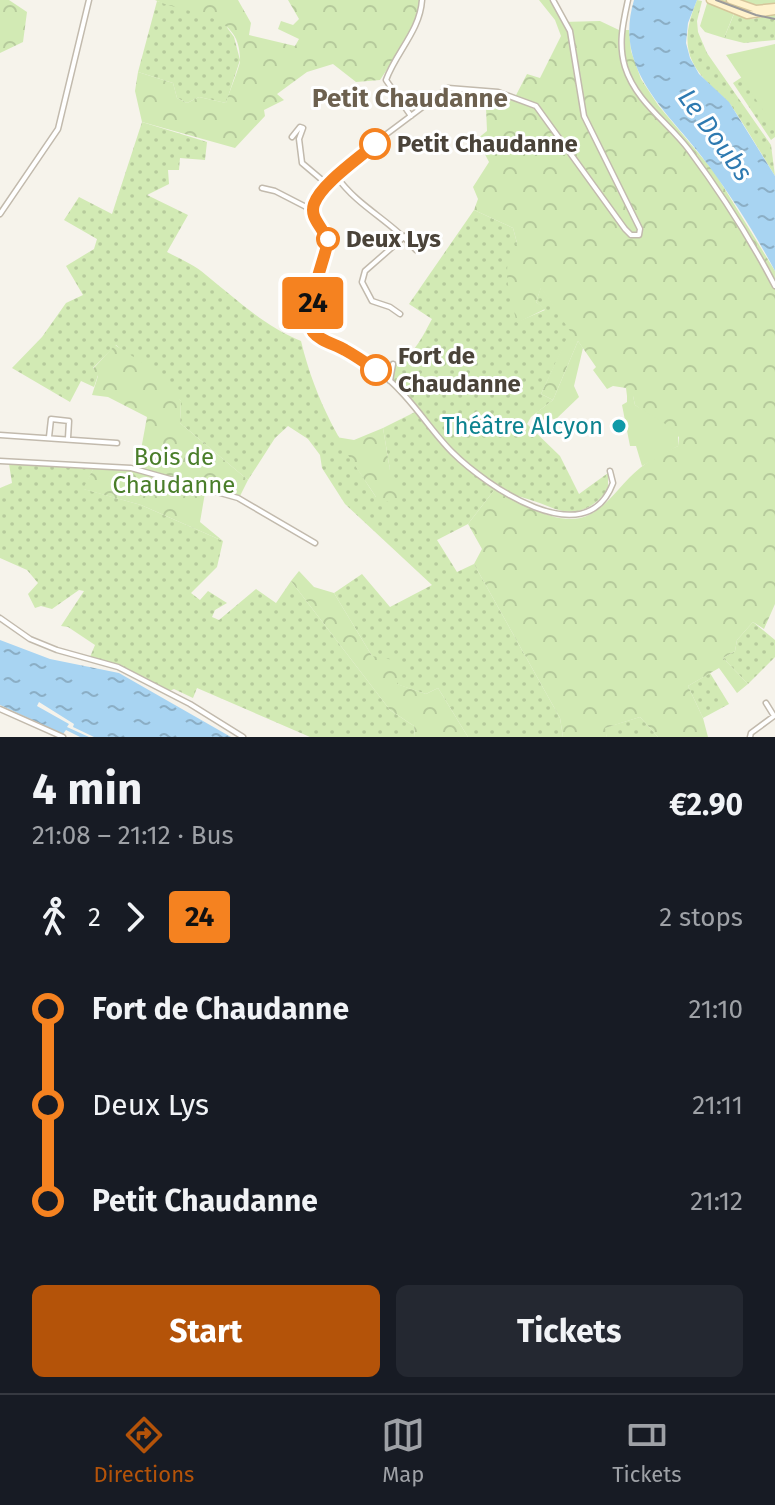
<!DOCTYPE html>
<html lang="en">
<head>
<meta charset="utf-8">
<style>
  :root { --surface:#171b24; --page:#242831; --text:#f1f3f6; --muted:#9ea1a6; --line:#363941; --accent:#b45309 }
  body { margin:0; font-family:"Fira Sans",sans-serif; background:var(--page); color:var(--text); height:100vh; display:flex; flex-direction:column; font-size:30px; white-space:nowrap }
  * { box-sizing:border-box; margin:0 }
  p { font-size:26px; color:var(--muted) }
  .icon { flex:none; width:44px; height:44px; fill:none; stroke:currentColor; stroke-width:2; stroke-linecap:round; stroke-linejoin:round }
  .map { position:relative; height:737px; overflow:hidden }
  .sheet { display:flex; flex-direction:column; background:var(--surface); flex:1 }
  .sheet>* { flex:none }
  .badge { padding:0 16px; border-radius:6px; font-size:28px; line-height:52px }
  .map>.badge { position:absolute; translate:-50% -50%; box-shadow:0 0 0 4px #fff }
  .legs { display:flex; align-items:center; gap:12px; height:88px; padding:0 32px; font-size:26px }
  .legs p { margin-inline-start:auto }
  .overview { display:flex; align-items:center; justify-content:space-between; height:136px; padding:0 32px }
  h1 { font-size:44px; font-weight:700; line-height:60px }
  .primary-button { display:flex; gap:16px; margin-top:auto; padding:16px 32px }
  .primary-button a { flex:1; height:92px; border-radius:12px; background:var(--accent); color:#fff; font-size:32px; font-weight:700; line-height:92px; text-align:center }
  .primary-button a+a { background:var(--page); color:var(--text) }
  ul { padding:0 32px; list-style:none }
  li { display:flex; align-items:center; gap:28px; height:96px; font-size:30px }
  li i { display:grid; place-items:center; width:12px; height:100%; margin:0 10px; background:currentColor }
  li i::after { content:''; width:20px; height:20px; margin:-10px; border:6px solid; border-radius:50%; background:var(--surface) }
  li p { margin-inline-start:auto }
  li:first-child i { background:linear-gradient(#0000 50%,currentColor 0) }
  li:last-child i { background:linear-gradient(currentColor 50%,#0000 0) }
  .tabs { display:flex; justify-content:space-around; align-items:center; height:112px; border-top:2px solid var(--line); background:var(--surface); font-size:22px; color:var(--muted) }
  .tabs a { display:grid; justify-items:center; gap:4px }
  .tabs .selected { color:var(--accent) }
  .map>svg:first-child { display:block }
  .grass { fill:url(#grass-dots) }
  .forest { fill:url(#forest-crowns) }
  .park { fill:#d2eab4 }
  .water { fill:url(#water-ripples) }
  .lines { fill:none; stroke-linecap:round; stroke-linejoin:round }
  .street-casing { stroke:#c2baad; stroke-width:7 }
  .secondary-casing { stroke:#d5c69b; stroke-width:9 }
  .street { stroke:#fff; stroke-width:4 }
  .secondary { stroke:#fff2cc; stroke-width:6 }
  .tram { stroke:#9a9a9a; stroke-width:2 }
  .line-1-casing { stroke:#fff; stroke-width:18 }
  .line-1 { stroke:#f58220; stroke-width:12 }
  .stop-1-dot { fill:#fff; stroke:#f58220; stroke-width:4 }
  .culture-dot { fill:#0f9aa8; stroke:#fff; stroke-width:3 }
  .labels { text-anchor:middle; dominant-baseline:central; stroke-width:6; stroke-linejoin:round; paint-order:stroke }
  .stop-label { font-size:24px; font-weight:bold; fill:#4a4339; stroke:#fff; text-anchor:start }
  .culture-label { font-size:24px; fill:#0d838f; stroke:#fff; text-anchor:end }
  .park-label { font-size:24px; fill:#4a7e2a; stroke:#fff }
  .neighbourhood-label { font-size:26px; font-weight:bold; fill:#6d6150; stroke:#fff }
  .water-label { font-size:26px; font-style:italic; fill:#2e7ab1; stroke:#fff }
</style>
</head>
<body>
<div class="map">
<svg width="775" height="737" viewBox="0 0 775 737">
  <defs>
    <pattern id="grass-dots" width="8" height="8" patternUnits="userSpaceOnUse" patternTransform="scale(2)"><rect width="8" height="8" fill="#d2eab4"/><path d="M2 2h.1M6 6h.1" fill="none" stroke="#b6ca9c" stroke-width="1.8" stroke-linecap="round"/></pattern>
    <pattern id="forest-crowns" width="20" height="18" patternUnits="userSpaceOnUse" patternTransform="scale(2)"><rect width="20" height="18" fill="#d2eab4"/><path d="M2 6a3 3 0 1 1 6 0M12 15a3 3 0 1 1 6 0" fill="none" stroke="#b6ca9c"/></pattern>
    <pattern id="water-ripples" width="26" height="14" patternUnits="userSpaceOnUse" patternTransform="scale(2)"><rect width="26" height="14" fill="#a8d4f2"/><path d="M2 4q2-2 4 0t4 0M15 11q2-2 4 0t4 0" fill="none" stroke="#8baec5"/></pattern>
  </defs>
  <rect width="100%" height="100%" fill="#f6f3eb"/>
  <path class="grass" d="M697,0l5,1 -5,20 1,11 9,21 64,92 4,31c-14,-23 -28,-47 -43,-69 -5,-8 -15,-15 -22,-22 -28,-28 -27,-50 -13,-85z
    M157,1l45,12 21,9 11,15 6,23 -14,43 -27,-6 -12,6 -10,-5 -4,-15 -35,-11z
    M734,14l19,5 22,-5v26l-31,3 -20,-5z
    M742,77l33,43v17l-4,3 -38,-57z
    M142,122l65,20 -2,18 -25,-2 -1,12h-11l1,14 -22,11 41,20 -21,37c13,7 28,13 39,23 30,24 58,51 95,66 15,62 40,103 75,156l14,-27 -7,-42 32,-16 36,43 44,34 -27,35 -31,16 20,32 17,-8 86,154 3,19h-95l-30,-49 -12,6 -30,-10 -24,-28 -38,-63 28,-19 28,33 42,-22 -87,-81 -23,-36 -2,-13 -12,-16 -20,-13 -13,12 -27,42 -68,-57 1,-22 -65,-56 -23,23 5,7 -4,12 -13,-6 -11,21 -58,-34 30,-31 24,-34 17,-8 -17,-29 28,-17 3,-10 -33,-19 15,-23 33,17z
    M474,210l39,18 4,15v79l28,-12 -9,-8 5,-15 30,44 -30,63 12,6 -22,17 -4,7 33,32 19,38 29,-21v16c-16,22 -35,28 -58,18 -17,-7 -36,-11 -53,-19 -46,-23 -77,-84 -117,-118 32,-11 37,-23 52,-51l-23,-15z
    M9,464l84,5 -9,20 57,16 82,36 -6,26 -26,26 9,7 8,-9 19,12 -12,7 -3,7 7,3 37,-31 20,14 15,-22 99,129 24,16 1,11h-105l-113,-49 -4,10 -19,-9 -5,2 -49,-26 -30,-8 5,-12 -27,-18 -7,-1 23,-35 -5,-1 -27,19 -11,-3 -6,2 -7,-14 10,-11 -11,-13 -27,-12v-70l12,-5z
    M753,622l22,18v17l-27,27 -25,-26 12,-7 2,-11z
    M710,673l19,31 -26,14 -15,-32z
    M640,717l18,20h-51l-3,-9z"/>
  <path class="forest" d="M0,0h9l18,12 -4,30 -23,11z
    M155,0h83l13,23 -2,12 46,11 4,-7 -21,-10 3,-8 12,4 6,-6 -11,-19h132l1,3 -13,35 -28,42 -24,2 -23,-18 -26,8 -30,22 7,6 -20,10 1,6 -30,32 -93,-26 -7,-31 3,-19 35,11 4,15 10,5 12,-6 27,6c2,-8 14,-37 14,-42 2,-51 -54,-46 -85,-61z
    M539,0h11l12,22 38,-1 19,9h10l2,21 10,28 17,26 57,68 60,98v333l-11,25 -11,-7 -16,18 -2,11 -12,7 25,26 -11,9 -18,-25 -31,18 15,32 5,19h-50l-18,-20 -35,11 2,9h-44l-3,-19 -86,-154 8,-15 -14,-25 27,-35c22,12 50,30 76,30 31,0 47,-34 69,-51 11,-9 25,-16 38,-22l1,-9 -44,-32 -2,-9h-6l-1,-8 -13,-2 -6,3 -14,-19 3,-3 -18,-26 -25,59 -12,-6 29,-63 -29,-43 -5,14 9,7 -28,14c-6,-25 -19,-58 0,-80l-4,-15 -39,-18 4,-11 -5,-12 16,-25 -12,-23 10,-8 -1,-23 28,-9 13,-25 13,4 21,-42 -6,-16z
    M115,345l45,29 21,27 -1,22 68,57 -8,16 -34,-9 -6,35 23,19 -82,-36 -58,-16 10,-20 45,-3 9,-49 -39,-20 -16,-2 6,-19 -5,-7z
    M383,428l7,42 14,22 -13,11 -15,-6 -40,-60 18,3z
    M299,571l15,16 20,6 38,63 27,5 -2,23 29,10 12,-6 30,49h-53l-1,-11 -24,-16 -99,-129z"/>
  <path class="park" d="M708,0h67v3l-14,3 -22,-5 -15,37 -19,-6 -5,-6z
    M775,44v84l-49,-73z
    M578,341l5,7 -9,38 5,11 -24,23 -7,-4 -5,4 -7,-7 17,-13z
    M627,396h6l2,9 43,27v14l-36,20 -6,-20h-6l-8,-41 5,-3z"/>
  <path class="water" d="M634,0h63l-9,23 -2,20 4,15 9,16 30,28 46,74v95c-19,-36 -42,-72 -66,-105 -37,-52 -97,-93 -75,-166z
    M0,640l50,19 69,14 112,64h-137l-21,-10 1,-3 -35,-22 -2,4 32,18 -2,3 22,10h-9l-14,-7 -3,4 -63,-29z"/>
  <g class="lines">
    <g class="street-casing">
      <path id="street" d="M553,0l17,31 14,85 56,113 -1,6h-8l-6,-6 -89,-123 -38,-14 -50,-4 -68,51 -63,59 -5,12c4,12 16,20 16,32 -2,21 -27,70 -16,88 6,10 21,13 31,19 16,8 31,19 45,30 25,21 41,50 64,73 33,33 134,104 161,31l-3,-12
        M628,0c-5,23 -10,44 -3,67 11,35 43,55 64,83 32,43 61,88 86,136
        M411,116l-25,-36c10,-28 34,-49 36,-80
        M292,137l8,-10 3,1 -4,11 3,24 26,22
        M337,177c21,30 56,45 79,73
        M262,188l13,3 37,19
        M0,214l58,-85 31,-129
        M400,314l-10,-7 -18,-6 -10,-19 3,-11 40,-35
        M390,381l3,-17
        M0,435l117,8
        M49,437l2,-18 18,2 -1,17
        M0,461l131,7 107,30 77,45
        M0,618l30,21 27,11 61,17 72,37 53,33
        M0,709l63,28
        M750,737l1,-4 23,-17 -8,-13"/>
    </g>
    <g class="secondary-casing">
      <path id="secondary" d="M710,0l37,15 28,-4
        M730,0l26,9 19,-2"/>
    </g>
    <use href="#street" class="street"/>
    <use href="#secondary" class="secondary"/>
    <path class="tram" d="M716,0l40,15 19,4"/>
  </g>
  <g class="lines">
    <g class="line-1-casing">
      <path id="line-1" d="M375,144c-17,15 -54,40 -61,60 -6,18 17,26 12,45 -4,17 -24,68 -13,83 7,9 22,12 32,18 11,6 21,13 31,20"/>
    </g>
    <use href="#line-1" class="line-1"/>
  </g>
  <g class="stop-1-dot">
    <circle cx="375" cy="144" r="14"/>
    <circle cx="328" cy="239" r="10"/>
    <circle cx="376" cy="370" r="14"/>
  </g>
  <circle class="culture-dot" cx="619" cy="426" r="8"/>
  <g class="labels">
    <g class="stop-label">
      <text x="397" y="144">Petit Chaudanne</text>
      <text x="346" y="239">Deux Lys</text>
      <text x="398" y="356">Fort de<tspan x="398" dy="28">Chaudanne</tspan></text>
    </g>
    <g class="culture-label">
      <text x="603" y="426">Théâtre Alcyon</text>
    </g>
    <g class="park-label">
      <text x="174" y="457">Bois de<tspan x="174" dy="28">Chaudanne</tspan></text>
    </g>
    <g class="neighbourhood-label">
      <text x="410" y="98">Petit Chaudanne</text>
    </g>
    <g class="water-label">
      <text transform="translate(715 135) rotate(54)">Le Doubs</text>
    </g>
  </g>
</svg>
<b class="badge" style="left:313px;top:303px;background:#f58220;color:#111">24</b>
</div>
<section class="sheet">
<div class="overview"><div><h1>4 min</h1><p>21:08 – 21:12 · Bus</p></div><b>€2.90</b></div>
<div class="legs"><svg class="icon" aria-label="walk" viewBox="0 0 24 24"><circle cx="13" cy="4" r="2"/><path d="M13 8l-2 6 4 7M11 14l-3 7M7 12l3-4h3l4 4"/></svg>2<svg class="icon" aria-label="forward" viewBox="0 0 24 24"><path d="M9 5l7 7-7 7"/></svg><b class="badge" style="background:#f58220;color:#111">24</b><p>2 stops</p></div>
<ul>
<li><i style="color:#f58220"></i><b>Fort de Chaudanne</b><p>21:10</p></li>
<li><i style="color:#f58220"></i><span>Deux Lys</span><p>21:11</p></li>
<li><i style="color:#f58220"></i><b>Petit Chaudanne</b><p>21:12</p></li>
</ul>
<div class="primary-button"><a>Start</a><a>Tickets</a></div>
</section>
<nav class="tabs">
<a class="selected"><svg class="icon" aria-label="directions" viewBox="0 0 24 24"><path d="M12 3l9 9-9 9-9-9zM9 14v-3h6M13 9l2 2-2 2"/></svg>Directions</a>
<a><svg class="icon" aria-label="map" viewBox="0 0 24 24"><path d="M3 6l6-2 6 2 6-2v14l-6 2-6-2-6 2zM9 4v14M15 6v14"/></svg>Map</a>
<a><svg class="icon" aria-label="tickets" viewBox="0 0 24 24"><path d="M3 7h18v10H3zM15 7v10"/></svg>Tickets</a>
</nav>
</body>
</html>
